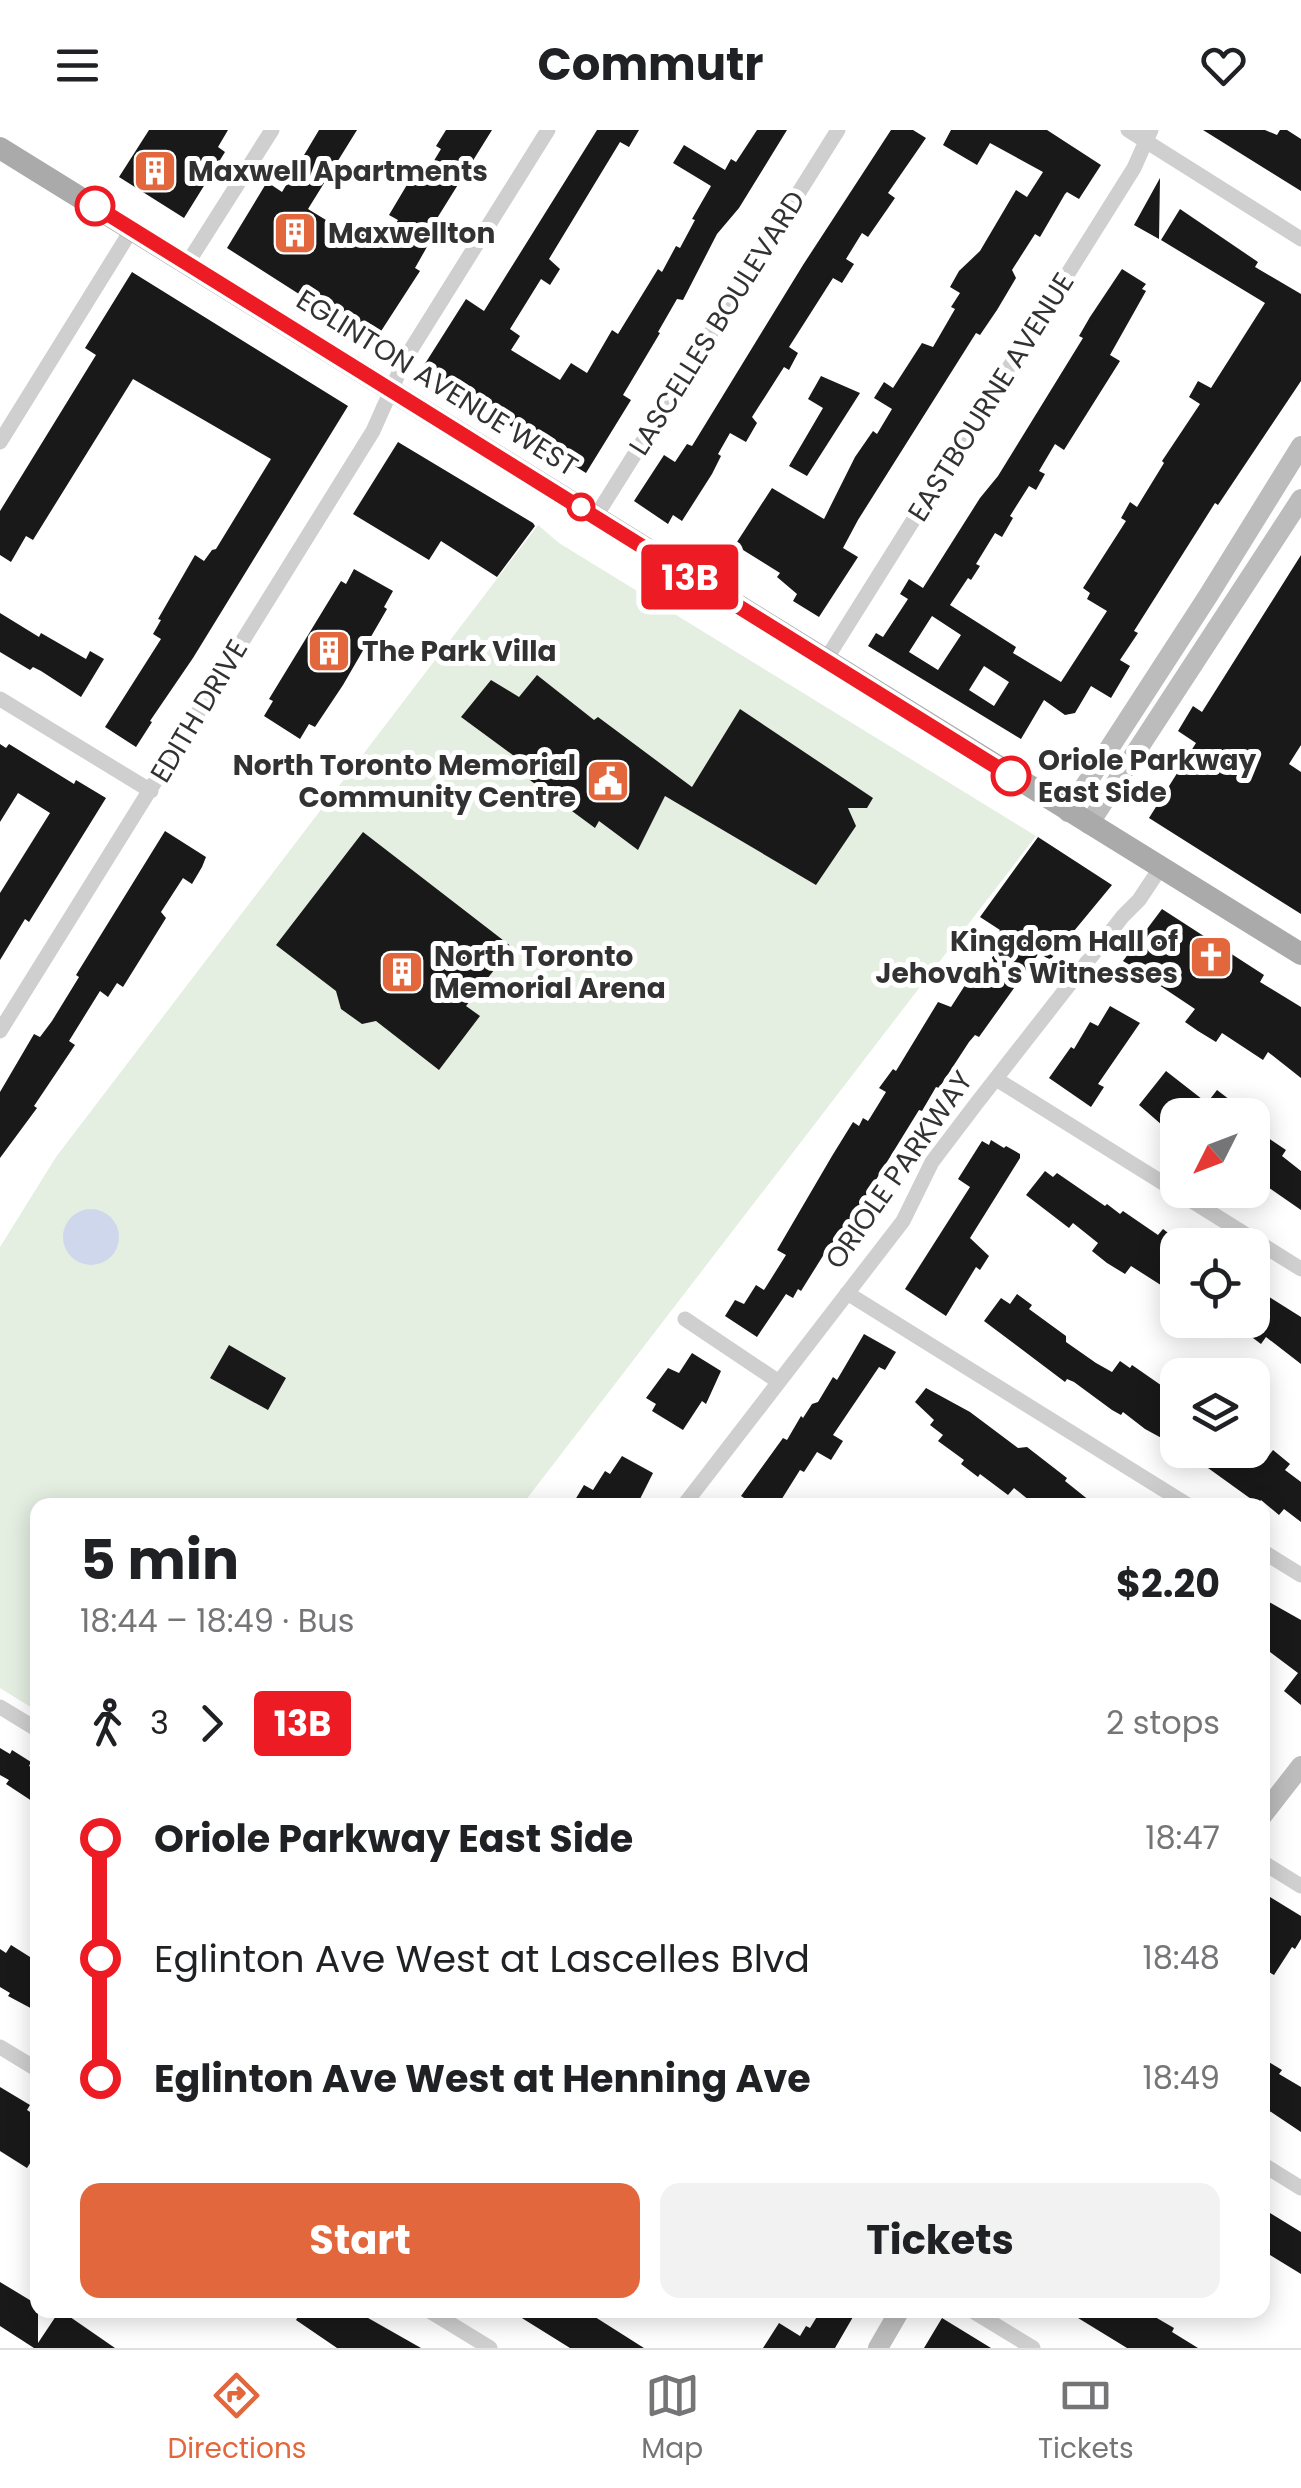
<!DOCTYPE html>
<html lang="en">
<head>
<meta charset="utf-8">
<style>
  :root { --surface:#fff; --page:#f2f2f2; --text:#202124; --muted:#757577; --line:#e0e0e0; --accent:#e2673c }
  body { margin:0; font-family:Poppins,sans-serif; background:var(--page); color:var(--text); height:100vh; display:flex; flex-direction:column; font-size:38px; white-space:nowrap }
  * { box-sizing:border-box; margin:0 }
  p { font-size:32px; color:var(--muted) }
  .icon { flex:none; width:55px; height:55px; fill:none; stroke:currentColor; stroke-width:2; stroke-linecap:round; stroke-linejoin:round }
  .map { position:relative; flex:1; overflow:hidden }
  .panel { position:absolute; left:30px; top:1368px; width:1240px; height:820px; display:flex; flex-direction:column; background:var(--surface); border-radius:20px; box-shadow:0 5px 25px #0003 }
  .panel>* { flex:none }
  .badge { padding:0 20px; border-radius:8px; font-size:35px; line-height:65px }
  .needle { width:65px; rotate:228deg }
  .controls { position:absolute; left:1160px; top:968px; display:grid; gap:20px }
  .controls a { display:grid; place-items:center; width:110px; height:110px; border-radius:20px; background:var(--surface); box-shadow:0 5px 25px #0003; font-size:50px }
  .map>.badge { position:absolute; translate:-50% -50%; box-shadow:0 0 0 5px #fff }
  .legs { display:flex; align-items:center; gap:15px; height:110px; padding:0 50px; font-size:32px }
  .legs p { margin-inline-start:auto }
  .overview { display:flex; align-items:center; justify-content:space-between; height:170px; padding:0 50px }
  h1 { font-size:55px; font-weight:700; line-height:75px }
  .primary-button { display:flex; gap:20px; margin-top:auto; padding:20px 50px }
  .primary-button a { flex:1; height:115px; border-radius:20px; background:var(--accent); color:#fff; font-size:40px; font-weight:700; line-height:115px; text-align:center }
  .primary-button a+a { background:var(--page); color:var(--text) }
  ul { padding:0 50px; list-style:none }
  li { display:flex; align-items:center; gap:35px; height:120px; font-size:38px }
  li i { display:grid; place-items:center; width:15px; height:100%; margin:0 12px; background:currentColor }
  li i::after { content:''; width:25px; height:25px; margin:-12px; border:8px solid; border-radius:50%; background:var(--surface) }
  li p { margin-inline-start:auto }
  li:first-child i { background:linear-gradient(#0000 50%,currentColor 0) }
  li:last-child i { background:linear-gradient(currentColor 50%,#0000 0) }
  header { display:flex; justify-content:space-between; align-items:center; height:130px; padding:0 50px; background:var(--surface); font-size:45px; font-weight:700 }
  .menu { display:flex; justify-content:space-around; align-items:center; height:140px; border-top:2px solid var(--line); background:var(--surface); font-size:28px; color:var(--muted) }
  .menu a { display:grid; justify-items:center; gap:5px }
  .menu .selected { color:var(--accent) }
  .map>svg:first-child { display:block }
  .green { fill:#e4eee1 }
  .water { fill:#cfd7ed }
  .building { fill:#191919; fill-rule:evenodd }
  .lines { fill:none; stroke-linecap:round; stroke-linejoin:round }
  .street { stroke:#cfcfcf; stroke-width:15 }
  .secondary { stroke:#bcbcbc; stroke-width:20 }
  .primary { stroke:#aaa; stroke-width:22 }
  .line-1-casing { stroke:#fff; stroke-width:22 }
  .line-1 { stroke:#ed1c24; stroke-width:15 }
  .stop-1-dot { fill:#fff; stroke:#ed1c24; stroke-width:5 }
  .labels { text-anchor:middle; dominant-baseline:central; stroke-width:10; stroke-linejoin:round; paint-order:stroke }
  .poi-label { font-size:28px; font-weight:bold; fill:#323232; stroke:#fff; text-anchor:start }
  .street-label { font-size:28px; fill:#323232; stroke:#fff }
  .stop-label { font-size:28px; font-weight:bold; fill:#323232; stroke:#fff; text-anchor:start }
</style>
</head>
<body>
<header><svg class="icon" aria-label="menu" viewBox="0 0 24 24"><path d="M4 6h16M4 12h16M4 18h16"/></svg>Commutr<svg class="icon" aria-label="heart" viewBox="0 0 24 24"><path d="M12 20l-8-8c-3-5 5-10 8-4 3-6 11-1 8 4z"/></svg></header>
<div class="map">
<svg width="1301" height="2218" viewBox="0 0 1301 2218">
  <rect width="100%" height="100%" fill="#fff"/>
  <path class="green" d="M538,395l21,18 477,293 -514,669h-484l-1,206 -37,-23v-441l56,-90z"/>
  <path class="water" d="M63 1107a28 28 0 1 1 56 0a28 28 0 1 1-56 0Z"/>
  <path class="building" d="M149,0h79l-10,17 7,5 -41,66 -65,-41z
    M319,0h38l-49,79 31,19 5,-8 39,25 15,-25 -9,-5 22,-37 9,6 21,-35 -5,-3 10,-16h46l-61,98 5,3 -21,37 5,3 -46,71 -147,-94 40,-66 15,10z
    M597,0h42l-10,17 -9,-5 -71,117 11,10 -10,16 -9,-6 -31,50 10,7 -9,14 49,30 11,-17 16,10 25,-43 6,4 40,-65 4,3 14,-26 4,2 15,-28 -3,-1 19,-33 -38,-23 11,-18 41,25 6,-11 5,3 21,-32h30l-48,78 -22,26 -34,66 -6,-1 -19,33 2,1 -37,62 8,5 -45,73 -165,-103 45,-71 18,12z
    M891,0h22l13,8 -38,55 7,5 -27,39 -6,-4 -16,26 8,5 -12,19 -9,-5 -44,69 9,6 -9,17 -5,-3 -32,50 5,6 -11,19 -16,-9 -12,21 3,2 -9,18 -30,47 -9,-6 -5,9 -34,-23 30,-46 11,7 12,-18 5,2 111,-181z
    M951,0h96l54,35 -22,34 -12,-7 -2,2 -25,43 -5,-3 -23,36 4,8 -19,32 -17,25 -4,-2 -118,187 -15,28 15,9 -39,60 -26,-16 4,-7 -20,-17 3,-4 -45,-28 37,-57 52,31 31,-62 18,-26 4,3 15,-25 -18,-11 10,-16 9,6 29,-45 11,4 22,-38 -4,-2 9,-14 -10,-6 9,-16 21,-20 36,-61 11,7 16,-25 -53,-29 -13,22 -34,-20z
    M1203,0h62l12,5 3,-5h7l14,9v52z
    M1160,48l-1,61 -25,-14z
    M1180,79l78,53 -3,5 46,27v87l-83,124 -3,-2 -81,128 4,2 -18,27 10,6 -19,32 -20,-12 -16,27 -10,2 -21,-15 -23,39 -153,-93 8,-13 7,4 25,-38 -8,-5 9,-15 14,9 57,-90 18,-22 85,-138 -4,-2 11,-19 32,-48 24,15 -4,5 4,2 -36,64 10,6 -56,89 -9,-6 -16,27 6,3 -9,16 -7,-4 -19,30 3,2 -11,19 -7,-4 -19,31 4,2 -9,14 -3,-2 -18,27 66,42 -3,6 48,29 46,-71 -20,-12 3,-6 -7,-5 43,-67 -5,-3 9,-16 7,5 27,-44 -2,-2 38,-57 -11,-7 9,-16 13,7 54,-85 -104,-63zM932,486l29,19 -23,35 -29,-18zM984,536l25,16 -15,24 -25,-16z
    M132,142l216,134 -155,252 -43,63 2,1 -16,25 -31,-20 56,-88 -8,-5 8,-14 -3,-1 37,-64 9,6 8,-11 4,-1 55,-90 -138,-80 -100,161 -7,-4 -15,26 -11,-7v-44l96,-156 -11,-7z
    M821,246l39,17 -53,83 -18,-10 34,-58 -15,-9z
    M398,312l135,81 2,3 -38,51 -56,-36 -12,19 -76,-46z
    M1301,425v190l-12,19 12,8v142l-152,-96 47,-75 -18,-12 15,-25 9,6z
    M354,439l39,22 -9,16 3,2 -44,76 -28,42 -6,-3 -9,15 -36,-23 9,-15 -4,-2 72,-118 5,3z
    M0,483l39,24 2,-4 45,26 4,-8 14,8 -23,38 -40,-26 -8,-4 -3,3 -30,-18z
    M537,545l57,45 4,-3 94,70 48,-78 133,89 -6,10h-19l8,18 -40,59 -151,-89 -27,54 -39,-29 -4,7 -72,-53 6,-8 -68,-50 30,-37 28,17z
    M0,614l6,4 3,-4 65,40 2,-4 30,18 -77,124 -4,-3 -25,41v-67l50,-80 -32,-20 -18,29z
    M165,701l41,26 -4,10 -10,17 -9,-6 -22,34 5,6 -43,69 -6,-4 -9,14 -8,-6 -31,50 6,4 -41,61 3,2 -37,50v-66l34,-58 6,3 12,-16 27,-44 -3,-2z
    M363,702l149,115 -46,59 14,10 -41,54 -63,-49 -14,3 -21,-15 -5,-18 -60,-46z
    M1038,707l74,48 -62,75 -11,-7 -60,84 -4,-2 -6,7 -30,46 -3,-1 -14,24 -3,-1 -82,133h-6l-30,48 -3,-2 -5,9 -7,-4 -29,43 -32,-21 10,-16 9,4 12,-19 8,5 22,-35 -9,-5 55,-94 21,-34 6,4 4,-8 5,3 2,-3 16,-26 -7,-4 14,-19 3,2 42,-69 13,5 18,-28 7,4 19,-30 -7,-4 12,-19 -20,-13z
    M1162,779l102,66 -4,7 41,25v71l-33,-26 -5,8 -41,-27 -6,9 -18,-11 -13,-9 10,-13 -72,-48z
    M1110,876l30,17 -42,61 6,3 -13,20 -42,-29 22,-31 3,2 16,-27 8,4z
    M1166,941l41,32 10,-13 17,13 -9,12h-47v7l-8,10 -31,-27z
    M1252,997l34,23 -4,6 19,15v39l-49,-34z
    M991,1010l13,8 2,-2 14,8v4l-50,80 19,18 -9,14 -4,-3 -30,49 -41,-27 65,-102 -12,-8 24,-38 7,4z
    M1045,1041l8,6 4,-4 48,33 2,-2 13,10 3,-3 35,24 5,-6 18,14 -3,2v51l-47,-30 -6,8 -18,-11 -15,-12 6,-8 -25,-20 -4,5 -43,-33z
    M1252,1156l49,31v47l-35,-27 -5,7 -16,-12 -4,5 -23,-17h34z
    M1017,1164l15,11 -3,4 37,27v6l30,21 16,9 8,-11 10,7 2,-3 46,32v50l-33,-18 -22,-17 -2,3 -9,-5 -38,-28 -7,-3 -2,3 -81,-61 17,-23 9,6z
    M864,1204l32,18 -11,18 -6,-3 -46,68 10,6 -12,19 -14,-8 -13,20 -4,-2 -22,35h-23l-14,-9 42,-58 4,2 14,-24 2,2 9,-14 6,-2 15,-25 4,3z
    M229,1215l57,33 -18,32 -58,-32z
    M692,1223l29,18 -15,33 -4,-3 -19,29 -31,-19 4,-7 -10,-6 22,-30 11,5z
    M926,1258l44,24 48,36 9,-1 40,31 -2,3 30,24h-60l-21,-17 -6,7 -28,-21 -2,3 -17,-13 3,-4 -26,-19 5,-6 -13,-10 4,-5 -19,-18z
    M1183,1320h74l10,8 6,-8 17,14 -5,6 16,12v40l-17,-13 -5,6 -18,-15 -3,4z
    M622,1326l31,17 -16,32h-65l12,-20 9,5 12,-19 5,3z
    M1262,1468l39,22v85l-17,-14 14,-18 -36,-27z
    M0,1618l10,6 2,-4 19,12 -2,4 9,5v34l-32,-21 3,-4 -9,-5z
    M1262,1762l39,24v23l-6,10 -3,-2 -18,28 -12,-7z
    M11,1815l27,17v50l-30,-16 2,-3 -10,-6v-38l6,4z
    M1262,1928l20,12 -3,4 22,13v45l-39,-26z
    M0,1957l30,18 -3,5 11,7v34l-11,17 -27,-17z
    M1262,2078l39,24v42l-39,-24z
    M0,2152l38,23v38l22,-33 55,38h-81l-34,-22z
    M302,2180h52l67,38h-84l-41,-28z
    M509,2180h75l60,38h-74z
    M821,2180h36l-22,38h-72l16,-25 21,13 6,-10 4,2z
    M1065,2180h78l31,18 -2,4 26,16h-71z
    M942,2188l49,30h-67z"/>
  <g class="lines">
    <path class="street" d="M1128,0l173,109
      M187,134l85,-134
      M0,312l132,-213
      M596,386l242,-386
      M825,531l309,-493 17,-38
      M0,569l151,92
      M0,901l373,-600 32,-72 143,-229
      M996,949l305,190
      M847,1163l341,212
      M685,1189l94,63
      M684,1375l219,-284 29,-59 44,-58 147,-188 16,-16 22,-33
      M1262,1421l39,24
      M0,1577l38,23
      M1262,1732l39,24
      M0,1917l38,23
      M1262,2034l39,24
      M428,2180l62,38
      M971,2180l62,38"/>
    <path class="secondary" d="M1068,682l140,-216 93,-150
      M1089,694l212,-325
      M1262,1686l39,-50
      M878,2218l22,-38"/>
    <path class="primary" d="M0,18l1301,806"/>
  </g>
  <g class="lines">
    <g class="line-1-casing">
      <path id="line-1" d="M95,76l916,570"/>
    </g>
    <use href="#line-1" class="line-1"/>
  </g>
  <defs>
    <g id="building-square" transform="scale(2.25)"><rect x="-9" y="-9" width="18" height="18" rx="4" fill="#e2673c" stroke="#fff"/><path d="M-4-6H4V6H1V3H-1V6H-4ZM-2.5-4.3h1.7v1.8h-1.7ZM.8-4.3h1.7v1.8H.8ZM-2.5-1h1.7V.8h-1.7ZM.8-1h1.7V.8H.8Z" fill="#fff"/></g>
    <g id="civic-square" transform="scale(2.25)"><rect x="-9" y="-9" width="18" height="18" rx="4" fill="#e2673c" stroke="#fff"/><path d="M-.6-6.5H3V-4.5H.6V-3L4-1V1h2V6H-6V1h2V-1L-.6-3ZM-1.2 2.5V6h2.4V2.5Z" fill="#fff"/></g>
    <g id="church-square" transform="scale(2.25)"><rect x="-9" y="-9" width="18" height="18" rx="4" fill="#e2673c" stroke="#fff"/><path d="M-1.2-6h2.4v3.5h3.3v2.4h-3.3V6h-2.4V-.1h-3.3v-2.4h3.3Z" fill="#fff"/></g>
  </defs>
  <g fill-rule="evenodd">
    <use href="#building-square" x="155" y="41"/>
    <use href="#building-square" x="295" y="103"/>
    <use href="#building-square" x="329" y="521"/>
    <use href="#civic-square" x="608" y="651"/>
    <use href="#church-square" x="1211" y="827"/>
    <use href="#building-square" x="402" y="842"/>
  </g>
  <g class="stop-1-dot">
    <circle cx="95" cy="76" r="18"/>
    <circle cx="581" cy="377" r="12"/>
    <circle cx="1011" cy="646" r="18"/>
  </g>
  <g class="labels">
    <g class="poi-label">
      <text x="188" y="41">Maxwell Apartments</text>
      <text x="328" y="103">Maxwellton</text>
      <text x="362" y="521">The Park Villa</text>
      <text x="576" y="635" text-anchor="end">North Toronto Memorial<tspan x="576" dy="32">Community Centre</tspan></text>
      <text x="1178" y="811" text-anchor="end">Kingdom Hall of<tspan x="1178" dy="32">Jehovah's Witnesses</tspan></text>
      <text x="434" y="826">North Toronto<tspan x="434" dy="32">Memorial Arena</tspan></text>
    </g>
    <g class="street-label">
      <text transform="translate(717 193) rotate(-58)">LASCELLES BOULEVARD</text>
      <text transform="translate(437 253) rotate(32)">EGLINTON AVENUE WEST</text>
      <text transform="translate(991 267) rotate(-58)">EASTBOURNE AVENUE</text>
      <text transform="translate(199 581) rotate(-59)">EDITH DRIVE</text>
      <text transform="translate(899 1040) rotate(-55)">ORIOLE PARKWAY</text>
    </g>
    <g class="stop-label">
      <text x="1038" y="630">Oriole Parkway<tspan x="1038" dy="32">East Side</tspan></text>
    </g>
  </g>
</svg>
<div class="controls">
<a><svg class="needle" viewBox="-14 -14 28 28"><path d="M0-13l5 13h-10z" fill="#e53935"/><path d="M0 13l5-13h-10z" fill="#757577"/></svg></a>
<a><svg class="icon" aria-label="locate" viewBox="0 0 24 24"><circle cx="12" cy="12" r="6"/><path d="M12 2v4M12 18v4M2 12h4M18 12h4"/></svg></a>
<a><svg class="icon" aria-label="layers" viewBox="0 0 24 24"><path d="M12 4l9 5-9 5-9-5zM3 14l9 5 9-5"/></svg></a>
</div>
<b class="badge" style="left:690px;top:447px;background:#ed1c24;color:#fff">13B</b>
<section class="panel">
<div class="overview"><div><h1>5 min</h1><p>18:44 – 18:49 · Bus</p></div><b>$2.20</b></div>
<div class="legs"><svg class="icon" aria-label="walk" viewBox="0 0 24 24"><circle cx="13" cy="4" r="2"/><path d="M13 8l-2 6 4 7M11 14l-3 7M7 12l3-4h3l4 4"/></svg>3<svg class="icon" aria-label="forward" viewBox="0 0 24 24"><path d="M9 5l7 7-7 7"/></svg><b class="badge" style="background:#ed1c24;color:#fff">13B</b><p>2 stops</p></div>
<ul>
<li><i style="color:#ed1c24"></i><b>Oriole Parkway East Side</b><p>18:47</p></li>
<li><i style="color:#ed1c24"></i><span>Eglinton Ave West at Lascelles Blvd</span><p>18:48</p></li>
<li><i style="color:#ed1c24"></i><b>Eglinton Ave West at Henning Ave</b><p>18:49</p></li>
</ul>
<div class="primary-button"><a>Start</a><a>Tickets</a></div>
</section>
</div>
<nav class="menu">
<a class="selected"><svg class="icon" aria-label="directions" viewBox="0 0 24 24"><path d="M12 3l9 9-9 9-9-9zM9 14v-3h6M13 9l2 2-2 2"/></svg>Directions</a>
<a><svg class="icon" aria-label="map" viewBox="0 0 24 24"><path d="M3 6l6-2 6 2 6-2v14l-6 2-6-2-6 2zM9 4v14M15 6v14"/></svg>Map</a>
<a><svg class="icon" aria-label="tickets" viewBox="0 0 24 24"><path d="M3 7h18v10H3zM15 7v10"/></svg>Tickets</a>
</nav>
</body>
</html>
